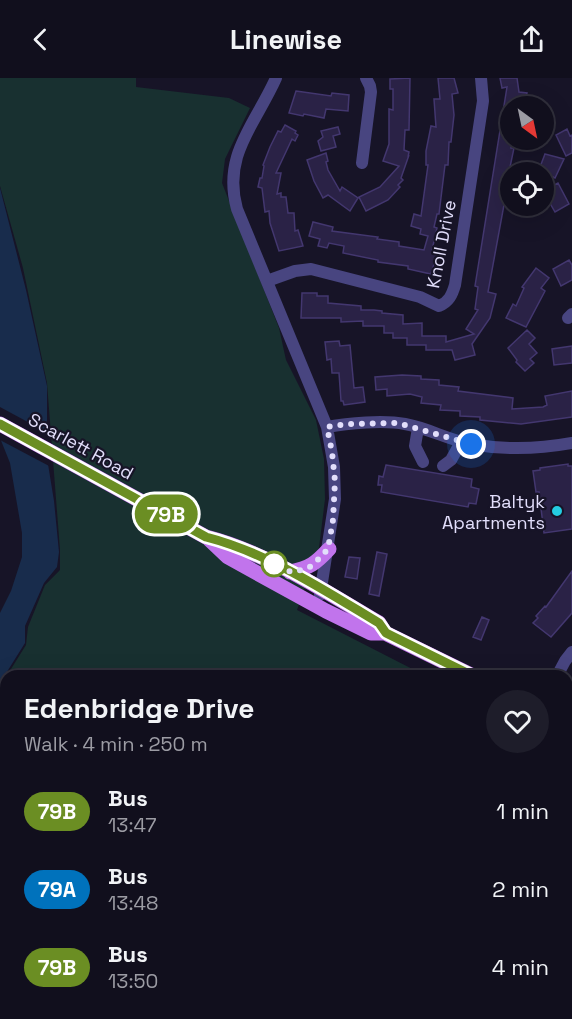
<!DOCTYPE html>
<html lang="en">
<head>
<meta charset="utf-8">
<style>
  :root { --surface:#110f1d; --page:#1e1d2a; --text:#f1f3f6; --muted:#9c9ca4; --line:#302f3b }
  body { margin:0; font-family:"Space Grotesk",sans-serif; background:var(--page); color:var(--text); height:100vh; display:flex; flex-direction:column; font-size:22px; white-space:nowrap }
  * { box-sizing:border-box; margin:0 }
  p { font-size:20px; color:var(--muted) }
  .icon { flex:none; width:33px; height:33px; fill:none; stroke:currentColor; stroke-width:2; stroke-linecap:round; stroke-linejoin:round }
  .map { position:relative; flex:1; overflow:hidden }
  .details { position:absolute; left:0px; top:592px; width:573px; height:350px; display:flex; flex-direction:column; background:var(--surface); border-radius:18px 18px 0 0; box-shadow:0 6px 24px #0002,0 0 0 2px var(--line) }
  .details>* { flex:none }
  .badge { padding:0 12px; border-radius:20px; font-size:21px; line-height:39px }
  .needle { width:39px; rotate:147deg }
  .fabs { position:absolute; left:500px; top:18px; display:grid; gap:12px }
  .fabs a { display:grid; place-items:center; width:54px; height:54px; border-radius:50%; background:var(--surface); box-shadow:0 6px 24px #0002,0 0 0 2px var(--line); font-size:30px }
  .you { position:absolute; width:30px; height:30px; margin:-15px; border:4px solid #fff; border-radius:50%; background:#1a73e8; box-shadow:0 0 0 9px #1a73e833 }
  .map>.badge { position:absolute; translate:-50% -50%; box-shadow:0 0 0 3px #fff }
  .round { display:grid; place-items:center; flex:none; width:63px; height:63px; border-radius:32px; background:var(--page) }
  .head { display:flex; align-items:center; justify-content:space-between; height:102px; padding:0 24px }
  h1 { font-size:28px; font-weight:700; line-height:45px }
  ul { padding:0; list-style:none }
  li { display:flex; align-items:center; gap:18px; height:78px; padding:0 24px }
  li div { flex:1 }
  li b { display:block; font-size:22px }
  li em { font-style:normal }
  li .badge { min-width:66px; font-weight:700; text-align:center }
  header { display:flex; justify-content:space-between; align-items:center; height:78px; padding:0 24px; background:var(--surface); font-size:27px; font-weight:700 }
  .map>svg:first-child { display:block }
  .green { fill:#183030 }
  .water { fill:#182c4c }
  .pier { fill:#171427 }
  .building { fill:#2a2246; stroke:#43376f; stroke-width:1.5 }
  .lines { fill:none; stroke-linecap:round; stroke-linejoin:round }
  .minor { stroke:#484580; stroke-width:12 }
  .major { stroke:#c174ec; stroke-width:15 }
  .line-casing { stroke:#fff; stroke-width:14 }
  .line { stroke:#6b8e23; stroke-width:9 }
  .walk { stroke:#e2defb; stroke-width:6; stroke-dasharray:0 10.8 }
  .poi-dot { fill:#24cce1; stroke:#171427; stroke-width:2 }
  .stop-dot { fill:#fff; stroke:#6b8e23; stroke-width:3 }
  .labels { text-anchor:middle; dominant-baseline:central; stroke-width:4.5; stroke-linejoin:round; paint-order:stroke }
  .street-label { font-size:18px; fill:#e2defb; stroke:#171427 }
  .poi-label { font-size:18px; fill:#e2defb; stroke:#171427; text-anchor:end }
</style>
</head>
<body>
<header><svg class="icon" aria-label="back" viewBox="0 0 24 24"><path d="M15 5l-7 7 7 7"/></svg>Linewise<svg class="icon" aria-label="share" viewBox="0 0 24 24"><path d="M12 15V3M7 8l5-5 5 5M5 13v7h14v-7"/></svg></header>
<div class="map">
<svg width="572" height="941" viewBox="0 0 572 941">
  <rect width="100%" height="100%" fill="#171427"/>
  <path class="green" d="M0,0h136v9l93,11 21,10 -25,51 -3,24 57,145 7,32 30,60 8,39 1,40 -6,49 -22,62 129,66h-420v89l-6,-27 1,-53 25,-40 2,-18 17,-42 15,-15v-20l-13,-167 -24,-115 -23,-82z
    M567,668l5,2v271h-572v-200l6,7v188h561z"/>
  <path class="water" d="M0,110l26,102 21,96v72l7,43 5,51 -2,15 -13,16 -19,43v17l-25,40v-70l11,-22 11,-34v-24l-12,-70 -10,-25z
    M0,669l3,17 3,5v55l-6,-8z
    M567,733l5,3v37l-5,-2z"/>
  <path class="pier" d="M0,329l50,27 1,33 -51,-27z"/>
  <path class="building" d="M410,0l-1,52h-4l-1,20 5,2 -1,5 1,-2 -8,23 2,2 -5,5 2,2 -12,13 -22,11 -7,-14 21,-10 19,-21 -16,-5 6,-17v-35l4,1v-21h-3v-10z
    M438,0h16l4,15 -6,1 2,21 -3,27h-2l-1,23h-3l-6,49h-2l-3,13 3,1 -5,22 6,1 -7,23 -23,-5v-3l-30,-4v-2l-35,-7 1,-7 -15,-3 -2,5 -9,-2 2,-7 -11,-3 4,-14 20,5 -1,4 46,6 -1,2 22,3v4l25,4 4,-14 -8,-2 1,-5 -10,-3 3,-12 7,2 7,-51h-2v-14l5,-25 5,1 -2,-28h6z
    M500,0h17l2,14 8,1 -3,13h-14v34h2l-1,8h3l-4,19v16h-2l-20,109 8,2 -6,24 -18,26 3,11 -20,5 -3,-10h-26v-5h-19v-7h-14v-5h-9v-7h-21v-5l-22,1v-4h-40l1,-25h15v3h11v7l33,3v4h13l8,1v2l21,2v9l19,-1v13h24v6l28,-8 -8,-5 12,-19 -3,-1 3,-22 -3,-1 32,-199 -5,1z
    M296,13l35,5 1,-3 17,2 -1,16 -22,-2 -2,9 -20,-4 -1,2 -14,-3z
    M285,47l11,6 -1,2 3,2 -3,6 -3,-2 -16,34h5l-4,21 4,-1v4h5l2,16h6l1,18 3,-1 5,16 -24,5 -9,-28 -1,-12 -4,1 -3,-24 -4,-1 2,-9h2l2,-12 -1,-1 7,-18 8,-16 3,1z
    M338,49l2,7 -7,2 3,11 -15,4 -3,-10 5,-4 -2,-6z
    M567,51l3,7 2,-1v18l-6,3 -10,-21z
    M326,75l2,8 -2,1 2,8 12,21 2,-4 16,11 -8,13 -22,-16 -5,3 -9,-17 -7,-21z
    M545,76l19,5 -9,19 -13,-6 1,-4 -3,-1z
    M558,105l11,21 -14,8 -12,-21z
    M569,182l3,5v15l-11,6 -8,-17z
    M536,190l13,10 -8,10 4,3 -19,36 -20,-9 7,-14 3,2 8,-18 -2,-1z
    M527,252l8,8 -6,6 8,9 -7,6 4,4 -9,8 -9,-9 1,-2 -9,-12z
    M339,263l1,5 10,-1 4,43 9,-1 2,15 -21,3 -1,-4h-2l-2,-28h-7l-1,-14 -4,1 -2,-18z
    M572,268v17l-18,2 -2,-16z
    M402,297l19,1v3l18,1v5l20,2 -1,4 55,7 -1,11 31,-2 4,-2 -2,-9 27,-5v26l-51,7 -41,-4v-3l-20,-1v-5l-20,-1 1,-5 -20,-2 1,-6 -12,-3 -23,2v-7l-11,1 -1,-13z
    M568,386v2h4v63l-28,4 -5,-41h-3l-3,-21 7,-1v-2z
    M386,387l86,14 -1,8 8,2 -3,15 -7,-1 -1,4 -87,-15 1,-7h-4l1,-9 4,1z
    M377,474l10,2 -8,42 -10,-2z
    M349,479l11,1 -3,21 -12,-2z
    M572,493v42l-21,24 -18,-14 5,-5 -2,-2 9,-10 1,1z
    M482,539l7,3 -8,20 -8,-3z"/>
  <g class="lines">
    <path class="minor" d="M276,0c-21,47 -54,77 -39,131l90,218 7,40 1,32 -15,96
      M362,85l9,-71 -1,-6 -4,-8
      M267,203l28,-10 16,-2 109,28 19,9c10,-4 13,-11 16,-21l28,-184 -2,-23
      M568,240l4,-4
      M327,349c21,-4 57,-7 78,-3 23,4 43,16 66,20 33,6 68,5 101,-1
      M418,350l-3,18 8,16
      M443,388l8,-6 10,-18
      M557,598l8,-15 7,-9"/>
    <path class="major" d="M0,346l206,113c62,16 118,54 173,86l6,10
      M209,461l19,18 98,54 45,22h14l88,43
      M290,494c20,-4 26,-9 39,-23
      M567,643l5,2"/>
  </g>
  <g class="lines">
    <g class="line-casing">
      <path id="line" d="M0,346l206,113c62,16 118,53 173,86l7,10 87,43"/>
    </g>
    <use href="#line" class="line"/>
    <path class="walk" d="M274,486l-2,-1 19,9 15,-3 7,-4 15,-16 5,-29 2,-39 -3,-29 -5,-25 20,-3 51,-1 73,21"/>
  </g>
  <circle class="poi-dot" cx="557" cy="433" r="6"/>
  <circle class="stop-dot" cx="274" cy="486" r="12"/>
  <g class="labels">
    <g class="street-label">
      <text transform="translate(441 166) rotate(-79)">Knoll Drive</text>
      <text transform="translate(81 368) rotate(29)">Scarlett Road</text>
    </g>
    <g class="poi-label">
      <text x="545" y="423">Baltyk<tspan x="545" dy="21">Apartments</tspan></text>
    </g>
  </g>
</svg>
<div class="fabs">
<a><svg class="needle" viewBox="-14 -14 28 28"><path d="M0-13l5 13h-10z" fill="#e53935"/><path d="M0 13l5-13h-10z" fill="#9c9ca4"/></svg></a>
<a><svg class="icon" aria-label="locate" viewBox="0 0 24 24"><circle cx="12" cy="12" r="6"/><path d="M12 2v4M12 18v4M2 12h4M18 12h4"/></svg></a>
</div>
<div class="you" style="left:471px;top:366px"></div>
<b class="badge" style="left:166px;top:436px;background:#6b8e23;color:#fff">79B</b>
<section class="details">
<div class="head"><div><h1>Edenbridge Drive</h1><p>Walk · 4 min · 250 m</p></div><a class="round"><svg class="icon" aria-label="heart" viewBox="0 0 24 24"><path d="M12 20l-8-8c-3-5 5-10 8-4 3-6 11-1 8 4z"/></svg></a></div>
<ul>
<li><span class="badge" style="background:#6b8e23;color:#fff">79B</span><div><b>Bus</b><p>13:47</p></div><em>1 min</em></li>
<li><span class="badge" style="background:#0072bc;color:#fff">79A</span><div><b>Bus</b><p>13:48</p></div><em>2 min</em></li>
<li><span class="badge" style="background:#6b8e23;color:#fff">79B</span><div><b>Bus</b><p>13:50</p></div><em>4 min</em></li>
</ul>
</section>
</div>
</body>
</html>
